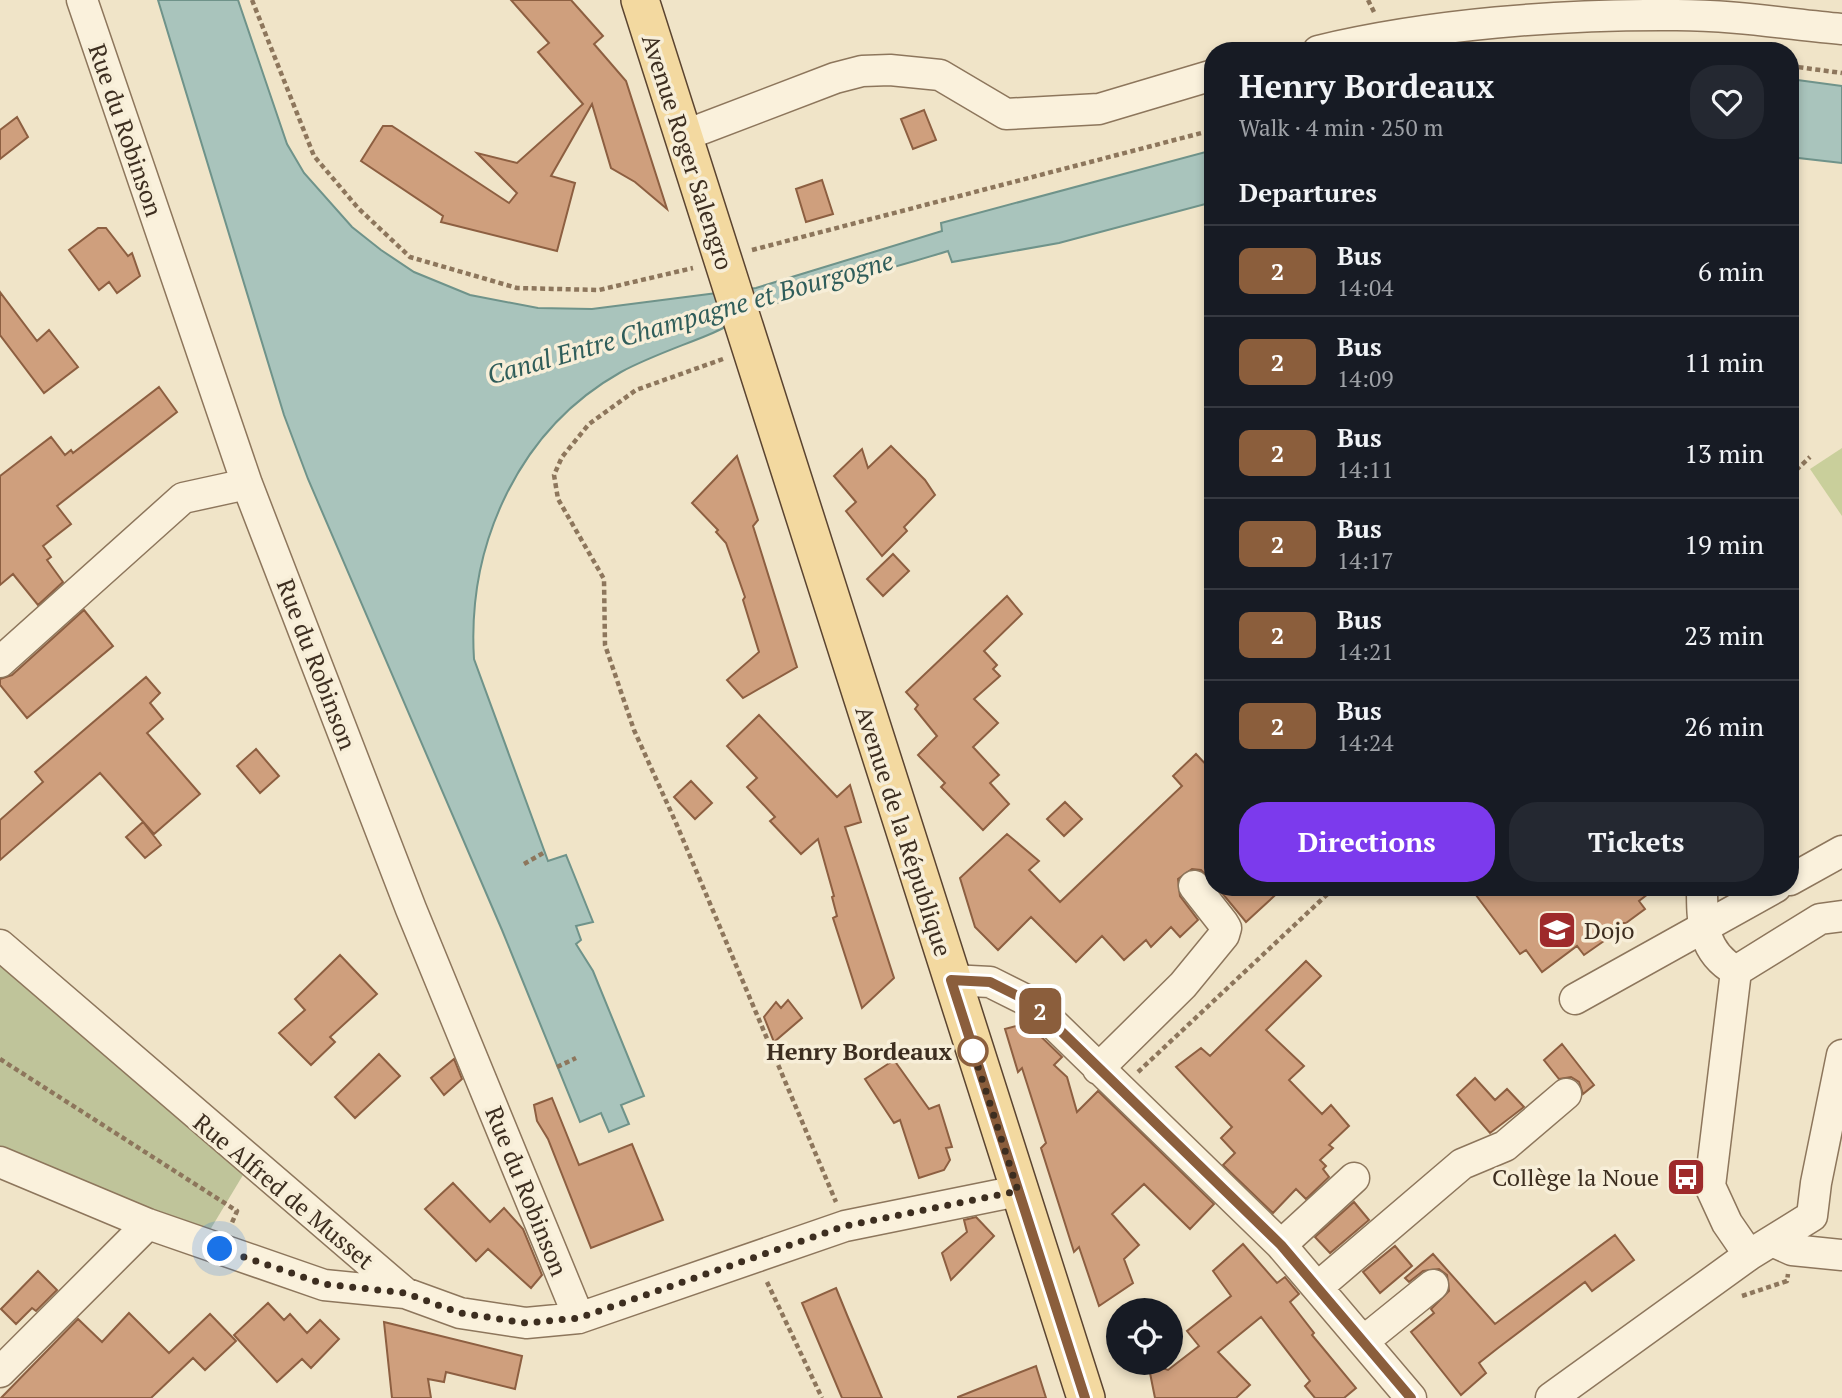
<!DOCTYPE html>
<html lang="en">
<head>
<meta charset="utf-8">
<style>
  :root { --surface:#171b24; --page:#242831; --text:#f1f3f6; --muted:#9ea1a6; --line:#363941; --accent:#7c3aed }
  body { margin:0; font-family:"PT Serif",serif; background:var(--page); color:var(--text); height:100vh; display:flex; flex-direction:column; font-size:26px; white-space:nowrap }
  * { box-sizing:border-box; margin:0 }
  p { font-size:23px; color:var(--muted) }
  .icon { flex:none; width:38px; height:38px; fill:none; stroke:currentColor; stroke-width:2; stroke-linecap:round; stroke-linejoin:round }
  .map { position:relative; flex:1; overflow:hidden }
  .side { position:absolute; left:1204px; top:42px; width:595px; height:854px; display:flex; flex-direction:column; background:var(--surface); border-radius:28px; box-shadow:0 4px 10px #0003 }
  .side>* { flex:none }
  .badge { padding:0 14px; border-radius:10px; font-size:24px; line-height:46px }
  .buttons { position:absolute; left:1106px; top:1298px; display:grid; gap:14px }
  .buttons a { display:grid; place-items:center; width:77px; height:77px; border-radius:50%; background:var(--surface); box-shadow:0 4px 10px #0003; font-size:35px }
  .you { position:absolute; width:35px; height:35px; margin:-18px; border:5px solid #fff; border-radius:50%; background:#1a73e8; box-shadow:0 0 0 10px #1a73e833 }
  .map>.badge { position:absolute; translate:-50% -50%; box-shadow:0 0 0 4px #fff }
  h2 { padding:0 35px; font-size:26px; line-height:63px }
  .round { display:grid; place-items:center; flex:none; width:74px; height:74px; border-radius:28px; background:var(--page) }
  .overview { display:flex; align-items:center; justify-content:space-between; height:119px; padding:0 35px }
  h1 { font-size:33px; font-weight:700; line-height:52px }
  .action { display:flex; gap:14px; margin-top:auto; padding:14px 35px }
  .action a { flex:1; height:80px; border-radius:28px; background:var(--accent); color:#fff; font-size:28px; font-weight:700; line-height:80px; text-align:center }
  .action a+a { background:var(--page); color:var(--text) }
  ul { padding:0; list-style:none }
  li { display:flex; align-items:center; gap:21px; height:91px; padding:0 35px; border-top:2px solid var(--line) }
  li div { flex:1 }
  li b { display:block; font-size:26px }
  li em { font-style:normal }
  li .badge { min-width:77px; font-weight:700; text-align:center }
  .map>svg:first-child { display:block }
  .green { fill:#c9cf9b }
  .cemetery { fill:#bfc49a }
  .water { fill:#a9c4bc; stroke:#6f938a; stroke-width:2 }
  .building { fill:#cf9f7d; stroke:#8d5f41; stroke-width:2 }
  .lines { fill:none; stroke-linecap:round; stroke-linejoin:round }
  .minor-casing { stroke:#8d765c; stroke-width:33 }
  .major-casing { stroke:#5b4430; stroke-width:40 }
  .path { stroke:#8d765c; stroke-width:4.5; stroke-dasharray:5 3.5; stroke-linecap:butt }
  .minor { stroke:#faf1dc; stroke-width:30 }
  .major { stroke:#f3d9a0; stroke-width:37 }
  .line-casing { stroke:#fff; stroke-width:16 }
  .line { stroke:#8b5e3c; stroke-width:10 }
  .walk { stroke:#3d2e20; stroke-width:7; stroke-dasharray:0 12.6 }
  .stop-dot { fill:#fff; stroke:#8b5e3c; stroke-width:3.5 }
  .labels { text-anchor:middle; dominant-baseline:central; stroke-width:7; stroke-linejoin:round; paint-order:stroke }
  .street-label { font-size:24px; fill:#3d2e20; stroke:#f7eed8 }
  .poi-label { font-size:24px; fill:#3d2e20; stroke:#f7eed8; text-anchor:start }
  .stop-label { font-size:24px; font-weight:bold; fill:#3d2e20; stroke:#f7eed8; text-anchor:end }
  .water-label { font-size:26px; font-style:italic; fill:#2f5d5a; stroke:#f7eed8 }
</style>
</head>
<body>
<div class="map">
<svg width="1842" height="1398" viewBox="0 0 1842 1398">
  <rect width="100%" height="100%" fill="#f0e4c8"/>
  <path class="green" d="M1842,448v68l-32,-47z"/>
  <path class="cemetery" d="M0,965l243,210 -36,60 -207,-89z"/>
  <path class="water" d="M158,0h80l49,144 17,29 48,54 29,23 33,22 56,23 68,13 54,1 164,-21 186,-57 -1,-8 272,-73v52l-154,41 -107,19 -4,-11c-60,19 -123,33 -182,56 -20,8 -38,20 -58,28 -29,12 -59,22 -87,37 -103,58 -154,173 -147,287l74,202 18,-6 27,67 -17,4 5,14 -5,4 17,27 51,125 -23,9 8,19 -20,8 -8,-19 -21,9 -78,-192 -194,-451 -24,-64z
    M1790,79l52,7v77l-52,-6z"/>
  <path class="building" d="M511,0h60l32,36 -9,8 32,37 41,128 -32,-27 -24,-14 -19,-64 -41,72 24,7 -18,68 -116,-29 2,-6 -82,-55 22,-35h9l117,77 8,-10 -40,-40 40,10 66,-59 -45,-52 11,-9z
    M924,110l12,30 -23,9 -12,-30z
    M17,117l11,20 -28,22v-29z
    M822,180l11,34 -27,8 -10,-33z
    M98,228h8l22,28 4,-3 8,23 -23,17 -8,-11 -10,8 -30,-40z
    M0,292l37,49 12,-11 29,37 -34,26 -44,-58z
    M159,387l18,25 -120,94 14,18 -28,22 8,11 -4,3 16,22 -25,23 -25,-31 -13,11v-109l51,-39 14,18 6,-5 2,3z
    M891,446l34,34 10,15 -31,32 3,4 -25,25 -36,-45 10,-9 -22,-26 28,-27 6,19z
    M737,456l21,64 -5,6 44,141 -54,31 -16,-18 32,-28 -16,-52 2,-3 -19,-54 -10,-11 2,-2 -26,-27z
    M893,554l16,17 -26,25 -16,-17z
    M1007,596l15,18 -38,37 13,14 -4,4 7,7 -26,23 24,24 -25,24 26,28 -9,8 19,21 -26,26 -42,-43 4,-4 -27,-28 19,-19 -22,-27 3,-4 -12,-13z
    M84,610l29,36 -86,72 -27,-33v-6l12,-4z
    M146,677l14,16 -10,10 13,16 -16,14 53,61 -46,40 -54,-61 -100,87v-40l43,-38 -8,-10z
    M759,715l78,82 13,-12 11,37 -16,5 49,151 -32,30 -29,-90 4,-2 -5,-19 2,-1 -16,-57 -17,15 -31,-33 5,-4 -28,-30 10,-9 -30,-32z
    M256,749l23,27 -19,17 -23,-27z
    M1196,754l17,18v110l-12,-12 -9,-1 -14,10 2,17 18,24 -18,17 -9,-10 -20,20 -5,-7 -22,20 -22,-24 -26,26 -45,-45 -33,33 -23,-23 -15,-49 47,-44 32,27 -10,9 31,32 122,-116 -9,-10z
    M691,781l21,22 -17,16 -21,-22z
    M1065,802l17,17 -18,17 -17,-17z
    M143,822l18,23 -16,13 -19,-21z
    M1217,887h67l-38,35z
    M1470,887h187l-18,14 6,8 -19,14h-5l-16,13 -1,5 -20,14 -7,-9 -35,26 -16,-22 -6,4z
    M340,955l37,39 -47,43 5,5 -24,23 -32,-32 26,-23 -10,-11z
    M1306,961l15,15 -55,54 38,36 -15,14 33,34 9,-9 18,21 -20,19 4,3 -13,12 6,6 -3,3 6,8 -23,22 -10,-10 -23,24 -50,-48 12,-12 -14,-15 11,-11 -56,-60 25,-19 9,8z
    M788,1000l14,18 -28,24 -10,-25 12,-15 5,6z
    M1027,1023l35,34 -8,8 13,12 10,35 21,-21 116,113 -24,25 -46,-45 -32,30 27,31 -15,14 9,24 -34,23 -20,-59 -5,5 -33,-104 5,-5 -24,-75 -4,4 -13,-43z
    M1562,1044l32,41 -11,9 -4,-12 -8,-5 -12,2 -15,-19z
    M379,1054l21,22 -45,42 -20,-21z
    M454,1059l8,20 -18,16 -13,-17z
    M894,1060l35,49 10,-4 13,42 -6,1 4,12 -6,10 -25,8 -19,-58 -6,3 -29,-44z
    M1475,1078l20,22 12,-11 17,18 -34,26 -33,-38z
    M552,1098l27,67 53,-21 31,76 -72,28 -43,-109 -11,-18 -3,-16z
    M453,1183l37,39 14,-14 19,21 19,46 -11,13 -43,-39 -12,12 -51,-52z
    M1354,1202l15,18 -39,33 -15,-16z
    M976,1217l18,19 -43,44 -9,-27 25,-21 -3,-12z
    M1615,1235l19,25 -42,31 -7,-9 -87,66 -19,15 7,10 -25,22 -50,-63 23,-19 -3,-4 18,-18 -2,-16 -8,-6 -16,2 -14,11 -4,-4 28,-24 62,70z
    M1243,1244l34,39 8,-6 14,17 -9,8 24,31 -2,2 44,53 -12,10h-29l-10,-12 5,-5 -49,-64 -43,35 32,33 -14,13h-81l-7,-35 20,7 31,-24 -12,-15 44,-35 -18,-25z
    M1395,1246l17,20 -32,27 -17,-21z
    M38,1271l19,19 -21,21 -4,-3 -16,16 -15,-15z
    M836,1288l11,27 35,83h-40l-40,-95z
    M268,1303l16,17 6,-6 17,19 13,-13 19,19 -28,29 -9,-9 -25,23 -43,-47z
    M129,1313l40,40 41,-39 26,27 -31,29 -12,-12 -42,40h-150l77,-79 24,23z
    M384,1322l138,34 -7,33 -69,-17 -2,10 -16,-3 3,19h-39z
    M1036,1366l10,32h-88v-1z"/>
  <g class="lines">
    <g class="minor-casing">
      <path id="minor" d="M82,0l165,484 164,425 168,409
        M1318,51c112,-27 243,-37 359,-36 55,0 111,9 165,14
        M683,136l152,-58 27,-7 28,-1 50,5 66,39 93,-5 114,-34
        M0,662l183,-164 64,-14
        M1790,880l52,-29
        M1702,887c0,35 0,65 34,84
        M0,945l405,348 55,20 66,10 53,-5 266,-92 173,-35
        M951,980l39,2 42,21 249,242 130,153
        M1575,999l201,-112
        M1098,1069l85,-84 41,-50 2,-7 -3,-5 -29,-37
        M0,1162l148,62 176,61 81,8
        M1772,1241l20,9 50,5
        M1281,1245l73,-67
        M1749,1255l-22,-32 -17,-37 26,-215 84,-52 22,-3
        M1319,1286l143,-122 43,-18 61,-52
        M1365,1340l68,-55
        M0,1372l148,-148
        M1551,1398l198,-143 63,-39 4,-33 26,-128"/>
    </g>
    <g class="major-casing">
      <path id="major" d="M640,0l446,1398"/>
    </g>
    <path class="path" d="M252,0l62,156 44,52 52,49 107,31 82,2 94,-22
      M1368,0l6,12
      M1790,66l52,7
      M752,250l461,-120
      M723,359l-87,31 -47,34 -27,33 -8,18 4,24 46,80 1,66 29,85 42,93 160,379
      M1790,476l20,-19
      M524,864l21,-12
      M0,1059l237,152 -6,14
      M557,1067l19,-9
      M1138,1072l197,-185
      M767,1282l55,116
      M1742,1296l45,-15 1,-7"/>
    <use href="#minor" class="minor"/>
    <use href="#major" class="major"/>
  </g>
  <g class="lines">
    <g class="line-casing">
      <path id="line" d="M1085,1398l-134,-418 39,2 42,21 249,242 130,153"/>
    </g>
    <use href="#line" class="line"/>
    <path class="walk" d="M220,1249l104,35 81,9 55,20 66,10 53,-5 266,-92 173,-35 -45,-140"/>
  </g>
  <defs>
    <g id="university-square" transform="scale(2.0125)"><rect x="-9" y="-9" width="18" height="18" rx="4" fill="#9e2a2b" stroke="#f7eed8"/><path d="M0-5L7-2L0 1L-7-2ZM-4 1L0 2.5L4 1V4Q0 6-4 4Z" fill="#fff"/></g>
    <g id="bus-square" transform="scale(2.0125)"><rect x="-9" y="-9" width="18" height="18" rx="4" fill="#9e2a2b" stroke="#f7eed8"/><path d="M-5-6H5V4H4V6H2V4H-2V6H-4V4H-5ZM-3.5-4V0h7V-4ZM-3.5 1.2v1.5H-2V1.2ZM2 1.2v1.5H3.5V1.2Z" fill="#fff"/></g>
  </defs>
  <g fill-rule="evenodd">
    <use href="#university-square" x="1557" y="930"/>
    <use href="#bus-square" x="1686" y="1177"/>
  </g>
  <circle class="stop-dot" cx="973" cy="1051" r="14"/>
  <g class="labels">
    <g class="street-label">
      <text transform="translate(126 130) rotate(71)">Rue du Robinson</text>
      <text transform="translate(688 152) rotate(72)">Avenue Roger Salengro</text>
      <text transform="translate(317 664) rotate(69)">Rue du Robinson</text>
      <text transform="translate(904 831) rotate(72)">Avenue de la République</text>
      <text transform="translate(284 1191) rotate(40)">Rue Alfred de Musset</text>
      <text transform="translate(527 1191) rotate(68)">Rue du Robinson</text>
    </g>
    <g class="poi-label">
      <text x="1584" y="930">Dojo</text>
      <text x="1659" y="1177" text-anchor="end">Collège la Noue</text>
    </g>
    <g class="stop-label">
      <text x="952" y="1051">Henry Bordeaux</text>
    </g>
    <g class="water-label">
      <text transform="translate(690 317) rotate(-16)">Canal Entre Champagne et Bourgogne</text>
    </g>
  </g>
</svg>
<div class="buttons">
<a><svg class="icon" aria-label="locate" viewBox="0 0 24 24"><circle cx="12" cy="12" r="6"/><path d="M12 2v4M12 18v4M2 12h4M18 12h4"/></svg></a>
</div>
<div class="you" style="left:220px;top:1249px"></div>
<b class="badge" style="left:1040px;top:1011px;background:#8b5e3c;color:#fff">2</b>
<section class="side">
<div class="overview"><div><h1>Henry Bordeaux</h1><p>Walk · 4 min · 250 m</p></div><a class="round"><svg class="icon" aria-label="heart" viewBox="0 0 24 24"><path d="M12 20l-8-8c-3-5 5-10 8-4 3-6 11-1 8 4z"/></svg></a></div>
<h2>Departures</h2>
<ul>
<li><span class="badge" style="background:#8b5e3c;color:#fff">2</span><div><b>Bus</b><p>14:04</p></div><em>6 min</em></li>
<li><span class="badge" style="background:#8b5e3c;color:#fff">2</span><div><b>Bus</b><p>14:09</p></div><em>11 min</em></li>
<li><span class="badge" style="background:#8b5e3c;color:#fff">2</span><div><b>Bus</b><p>14:11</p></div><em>13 min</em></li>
<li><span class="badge" style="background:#8b5e3c;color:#fff">2</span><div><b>Bus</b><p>14:17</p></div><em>19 min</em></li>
<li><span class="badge" style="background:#8b5e3c;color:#fff">2</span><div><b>Bus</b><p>14:21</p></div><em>23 min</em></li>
<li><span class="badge" style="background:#8b5e3c;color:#fff">2</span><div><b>Bus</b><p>14:24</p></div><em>26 min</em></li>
</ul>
<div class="action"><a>Directions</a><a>Tickets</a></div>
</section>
</div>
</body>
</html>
